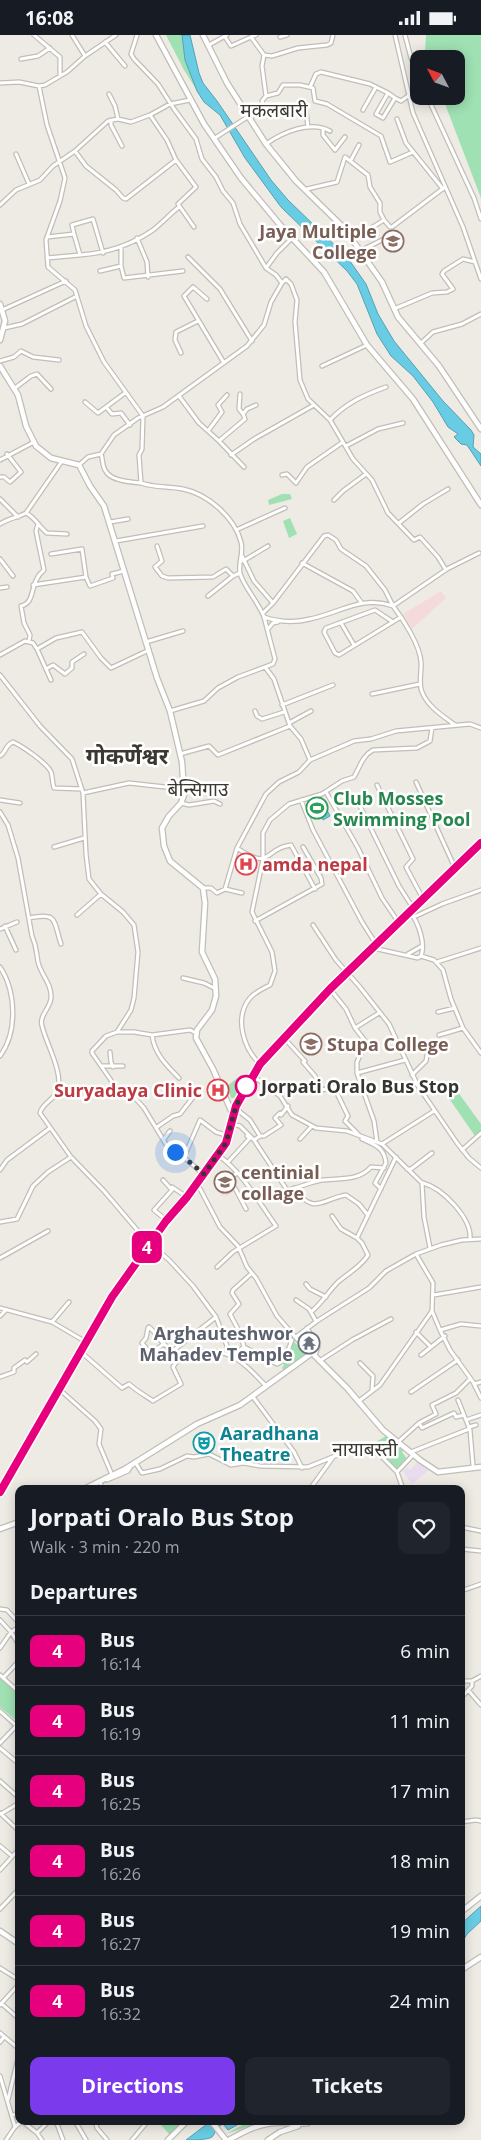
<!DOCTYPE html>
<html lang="en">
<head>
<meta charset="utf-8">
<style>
  :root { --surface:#171b24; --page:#20242c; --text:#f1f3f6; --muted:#9ea1a6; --line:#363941; --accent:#7c3aed }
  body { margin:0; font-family:"Open Sans","Noto Sans Devanagari",sans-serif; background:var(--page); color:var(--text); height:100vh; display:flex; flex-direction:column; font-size:19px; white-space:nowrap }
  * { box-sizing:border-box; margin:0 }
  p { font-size:16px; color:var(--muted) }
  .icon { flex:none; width:28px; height:28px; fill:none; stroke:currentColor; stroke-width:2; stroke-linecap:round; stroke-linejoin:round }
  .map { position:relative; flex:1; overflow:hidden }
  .sheet { position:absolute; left:15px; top:1450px; width:450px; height:640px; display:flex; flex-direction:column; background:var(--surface); border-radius:10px; box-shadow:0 2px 12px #0003 }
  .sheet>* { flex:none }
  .badge { padding:0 10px; border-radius:8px; font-size:18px; line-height:32px }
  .needle { width:32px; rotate:311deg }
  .buttons { position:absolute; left:410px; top:15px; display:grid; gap:10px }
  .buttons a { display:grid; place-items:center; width:55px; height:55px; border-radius:10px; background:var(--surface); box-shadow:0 2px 12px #0003; font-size:25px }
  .you { position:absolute; width:25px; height:25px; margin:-12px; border:4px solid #fff; border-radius:50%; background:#1a73e8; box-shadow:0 0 0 8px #1a73e833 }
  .map>.badge { position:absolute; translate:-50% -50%; box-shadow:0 0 0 2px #fff }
  h2 { padding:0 15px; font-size:19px; line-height:45px }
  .round { display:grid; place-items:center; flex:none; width:52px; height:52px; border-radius:10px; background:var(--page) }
  .headline { display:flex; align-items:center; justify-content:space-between; height:85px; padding:0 15px }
  h1 { font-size:24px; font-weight:700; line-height:38px }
  .cta { display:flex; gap:10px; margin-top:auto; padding:10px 15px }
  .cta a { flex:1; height:58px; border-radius:10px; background:var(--accent); color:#fff; font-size:20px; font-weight:700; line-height:58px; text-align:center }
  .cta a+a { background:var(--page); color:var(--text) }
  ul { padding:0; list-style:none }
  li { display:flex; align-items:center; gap:15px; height:70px; padding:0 15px; border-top:1px solid var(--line) }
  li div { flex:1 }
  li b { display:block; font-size:19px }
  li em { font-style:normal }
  li .badge { min-width:55px; font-weight:700; text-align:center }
  .status { display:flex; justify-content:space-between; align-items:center; height:35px; padding:0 25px; background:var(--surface); direction:ltr }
  .status svg { height:14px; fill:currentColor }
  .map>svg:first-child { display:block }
  .commercial { fill:#eadcef }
  .industrial { fill:#f5dadc }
  .green { fill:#9fe1b3 }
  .water { fill:#68cde4; stroke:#599faf }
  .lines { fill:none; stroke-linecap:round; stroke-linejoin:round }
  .street-casing { stroke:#c1beb7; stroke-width:5.5 }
  .secondary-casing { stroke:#c1beb7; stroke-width:7 }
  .primary-casing { stroke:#c1beb7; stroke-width:8 }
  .street { stroke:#fff; stroke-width:3 }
  .secondary { stroke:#fff; stroke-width:4.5 }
  .primary { stroke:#fff; stroke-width:5 }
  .line-casing { stroke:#fff; stroke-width:11 }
  .line { stroke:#e6007e; stroke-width:8 }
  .walk { stroke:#363532; stroke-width:5; stroke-dasharray:0 9 }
  .stop-dot { fill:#fff; stroke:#e6007e; stroke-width:2.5 }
  .labels { text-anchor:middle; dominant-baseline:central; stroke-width:5; stroke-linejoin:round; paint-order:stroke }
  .education-label { font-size:18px; font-weight:bold; fill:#785e54; stroke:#fff; text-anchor:start }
  .leisure-label { font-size:18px; font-weight:bold; fill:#27864d; stroke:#fff; text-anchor:start }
  .health-label { font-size:18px; font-weight:bold; fill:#be3a42; stroke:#fff; text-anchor:start }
  .stop-label { font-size:18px; font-weight:bold; fill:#363532; stroke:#fff; text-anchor:start }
  .worship-label { font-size:18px; font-weight:bold; fill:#5b616d; stroke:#fff; text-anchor:end }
  .culture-label { font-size:18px; font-weight:bold; fill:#0d838f; stroke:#fff; text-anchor:start }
  .neighbourhood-label { font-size:19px; fill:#3b3832; stroke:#fff }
  .district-label { font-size:22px; font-weight:bold; fill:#3b3832; stroke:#fff }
</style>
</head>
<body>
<div class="status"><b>16:08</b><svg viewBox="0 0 49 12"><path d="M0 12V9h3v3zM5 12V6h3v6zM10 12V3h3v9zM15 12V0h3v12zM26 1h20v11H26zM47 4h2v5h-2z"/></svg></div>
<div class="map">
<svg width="481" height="2105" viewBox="0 0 481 2105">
  <rect width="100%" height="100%" fill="#eeebe4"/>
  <path class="commercial" d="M418,1426l12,8 -18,15 -9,-13 4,-4 3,3z"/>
  <path class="industrial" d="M441,556l5,7 -34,31 -9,-15z
    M227,1149l9,6 -10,7 -1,-2 -3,1 -4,-5z"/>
  <path class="green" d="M166,0h16l3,25 18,40 -19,-30z
    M426,0h55v163l-39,-102h14v-37h-28l-3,-8z
    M282,459h8l2,5 -23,6 -1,-5z
    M290,483l7,16 -8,4 -6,-17z
    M241,1040l4,3 -10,20h-4l-4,-12z
    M455,1053l26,36v7l-6,5 -29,-42z
    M292,1305l15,14 -23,17 -2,-3 2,-3 -3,-3z
    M386,1401l19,13 -3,3 5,7 -10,13 -7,-10 -24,-14z
    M0,1642l19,17v26l-2,1 -17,-14z
    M165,2086h19l-14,14 -9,-10z
    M250,2086h14l-38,13z"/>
  <path class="water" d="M182,0h8l9,38 4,10 14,18 54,79 17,20 59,57 19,27 12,30 16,27 49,60 28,29 3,5 -1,12 8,7v12l-14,-21 -6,-1 -7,-7 4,-3 -10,-7 -15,-25 -20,-26 -22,-20 -14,-22 -20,-50 -10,-13 -66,-64 -36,-49 -25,-43 -16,-13 -7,-11 -12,-31z
    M323,767l7,14 -7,4 -7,-15z
    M481,1871v15l-14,13 -6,10v-20z
    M211,2086h33l-16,9 -5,-6c-9,5 -6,7 -11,13 -5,3 -19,3 -26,3z"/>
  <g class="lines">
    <g class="street-casing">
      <path id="street" d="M34,0l26,22v19
        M72,0l13,21
        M137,0l-6,19 3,5 24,25 16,25 22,30 6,20 14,18 7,14 10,12 7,21 26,44
        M395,0l18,78 50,114 18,52
        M405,0l6,23 8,19
        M225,2l6,9 20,-9 13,18
        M251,2l5,-2
        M280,2l7,-2
        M105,7l20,24
        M209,10l18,-10
        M21,24l17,-3 12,-8
        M0,48l19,-1 20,4 6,-1 22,-13 18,-16 31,-21
        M39,51l8,39 18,53 -5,23 -14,39 2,27 27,23 11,36 18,36 39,54 -1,33 -3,6 2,28c14,5 28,3 42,6 25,5 52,29 58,53 3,11 -3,20 -1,31 2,11 19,30 24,44 15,5 31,6 46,2 30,-6 51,-24 83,-13 10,13 27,39 28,56 1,10 -3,20 1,30 6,15 21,24 33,33
        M310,52l6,-13 5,-2 49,12 6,3 -13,23
        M376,52l12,6
        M109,59l6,12 3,13
        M266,61l12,-3 5,-8h17l13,3 2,13 12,3 54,32 9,26 23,-10
        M266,61l-4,-30 2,-11 8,1 26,-8 29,-3 4,-2 2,-8
        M427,61l47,102 7,21
        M395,63l-7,-5 -12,21 7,4 12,-20 6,3 7,-5
        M295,77l11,-1 2,16
        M150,80l17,25 9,20
        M250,84l13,-15 -1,-3 4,-5
        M397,84l9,24 37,46
        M111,85v5l11,21
        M323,94v6l12,15 10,-13
        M215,103l34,-22
        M266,109c17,-12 45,-24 64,-13
        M75,116l11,15 30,24 7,8 3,1 50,-39 20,27 -18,17 16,23
        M16,119l13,30
        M351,125l8,-15
        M307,154l30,-7 8,-25 23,18 2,12 10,16v9l4,8
        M0,170l16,-15 24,-10 13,-14 22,-15 33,-30 10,-2 13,3 19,-7 20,-11 20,-4
        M74,199l-2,-9 21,-6 10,34
        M47,202l27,-3 6,21 -33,3
        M137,203l10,24 1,15
        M352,205l32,-20 6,7h2l53,-40
        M121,212v19l3,12 59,-7
        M360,216l26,-13
        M80,220c26,-2 50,-9 73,-25 9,-7 17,-16 26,-23
        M188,222l32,32 32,52
        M100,236l21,-5
        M282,248l4,-4 5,5 6,16 -2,22 5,58 8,19 22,21 23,39 19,21 16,33 26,27 6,-3 18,20 8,13
        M207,264l-14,-12 -9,9 40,67
        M394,274l38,-16 15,-1 6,-3 -11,-15 2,-3 19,-12 12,3
        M2,275l64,-29
        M4,293l18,-4 55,-28
        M421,308l12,-11 29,-8 19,-10
        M181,318l-6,-13 1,-8 22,-11
        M0,326l14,-4 7,-6 12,6 26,3
        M322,331l45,-21
        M15,353l16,-12 6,-2 14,15
        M240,359l-1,15 4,5
        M179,361l20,27 20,18 26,-22 -2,-5 4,-5 9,-4
        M85,367l13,11 27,-20
        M106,372l6,7 9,-1 9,12
        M330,385c16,-17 34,-25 56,-33
        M208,396l14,-19 -4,-7 9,-10
        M219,406l25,26
        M346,411l32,-17 25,-6
        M101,419c2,5 1,11 4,16 5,11 25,12 36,13
        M231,420l23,-16 60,-34
        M0,425l34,-18
        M79,430l9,-8 13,-3 13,-19 24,-17 25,-11 84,-61 17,-21 7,-23 11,-19 -6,-8 -10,-7 11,-15 15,-15
        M282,440l5,-1 9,9 11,-16 36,-25
        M0,442h4l6,5 11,-10 -14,-18
        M0,464l18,18
        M334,465l9,-9 23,-17
        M26,478c10,5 12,13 21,20l20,1
        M110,487l18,-3
        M399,488l24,-19 25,-15
        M0,489c9,-6 17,-6 26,-11l36,-52
        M236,495l49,-22
        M116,506l87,-15
        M157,511l5,15 -7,6 7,9 6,2 45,-1 13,-8 7,7
        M51,519l31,-5 4,28 4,9 23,-8 -1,-4 12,-3
        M242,521l12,25 19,22
        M0,524l13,17
        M243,526l25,-15
        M302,528l51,28 8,11
        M33,550l53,-8
        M0,553l7,-1
        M208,561l25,-20 7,-3
        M263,578l10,-10 51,-67 4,-1 8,5 5,9 25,17 19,24 8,16 54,-37 32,-16
        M393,587l-18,-12 -49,18 -2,4 11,21 4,2 62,-38
        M341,588l13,22
        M268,594l5,-6 5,-1
        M29,606l1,-6 -6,-12 -3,-17c16,-4 7,-23 23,-36l-8,-39 2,-7
        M146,607l37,-11
        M37,614l14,31
        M0,620l25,-14 8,2 4,6 19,-11 26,-6 19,26 10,10 38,-18
        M265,632l9,12 16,47 11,13 9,21
        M46,634l7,-4 12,9 7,-6v-6l12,-8
        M0,640l40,51 32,33 11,34 3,61 3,25 12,15 22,18 11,13 4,27 -4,46 -3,12 -14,22 -11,4 -14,15v2l23,33 20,12 9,10 23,38 19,13 17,15
        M372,659l48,-10
        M282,670l51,-20
        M170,676l34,-10 14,-13 20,-11 35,-13 2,-5 -11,-42
        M255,676l2,5 5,3 22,-7
        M289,688l22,-12
        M180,719l29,-8 9,9 72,-29
        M0,721c6,-3 5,-11 13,-14 9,4 34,21 38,30 2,6 1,11 3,16l28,1
        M416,747l39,86
        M377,750l36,74 -7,8 17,32
        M326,757l32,56 24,50 17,25
        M83,758l46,-10 54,6
        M355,761l44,90 14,22
        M0,765l20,3
        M301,765l12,30 49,92 14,22
        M181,768l8,2 25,-4 6,3
        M0,777l8,13 10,33 14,78c5,11 4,15 6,26 3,13 14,22 13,36 -1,11 -12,17 -9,28 4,17 21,46 16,63 -3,11 -16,14 -18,24l31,44 33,34 40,47 25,22 24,26 23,31 14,37
        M54,812l30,-9
        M237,813c35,24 27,0 54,-3l24,44
        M203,853h8l6,5 8,-4 12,-41 29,-54 13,-12 20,-10 11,-12 44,-19 17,-2 25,-8 74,-7 11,4
        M225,854l17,4
        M410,877c8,10 16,31 11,44
        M77,880l24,-21
        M414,882l28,-13 39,-14
        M29,883c30,-6 24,3 32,26
        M255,886l67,-37 -1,-6 -18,-31
        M313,890l23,35 23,26 30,38 29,62 39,57 12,15 12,10
        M5,891l11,24
        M0,894l17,-7
        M373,913l45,10 3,-2 13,4 9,10 8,29 12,29 18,25
        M408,919l14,-8
        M437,927l44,-14
        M0,932c16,24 18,65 0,89
        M183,943l21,5 12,6
        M330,954l16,20 9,19 11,14 -9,20v11l17,48 3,21
        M438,977l17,-4
        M355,993l24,-15
        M118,997h16l18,3 38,-5 6,3
        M152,1000c2,18 14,30 27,43
        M439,1000l24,-7
        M284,1003l21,23 -2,1 12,14 7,14 12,-3 14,29 -3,5 13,13
        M110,1017l1,10 2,5
        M260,1029c-17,-16 -26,-47 -10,-66 5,-6 14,-10 20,-13l5,-14 -3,-19 -20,-40 11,-53v-26l7,-13 19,-16 33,-10 20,-13 12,-4c6,-10 8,-21 19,-27l44,-2 13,-7 2,-13
        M101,1031h22
        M357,1038l48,-13
        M412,1040l14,-14 3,-17
        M253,1041l27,20 12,19 24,13 31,3 35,13 40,39 2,34 6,31
        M236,1071l4,6 10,8 10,16 -6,4 33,50c12,-2 23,-8 35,-10 18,-2 37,1 49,-13l13,1
        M232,1089l8,2 14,14
        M157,1092l16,-11 7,-2 14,-18
        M260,1101h4l17,-11 -6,-7 5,-5 1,2 7,-9
        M164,1104l6,-8
        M300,1104l11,-12
        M362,1104c13,6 22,8 24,24l-11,20 6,6
        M382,1109l52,-33
        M462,1115l19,-17
        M184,1122l16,-37 16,12 13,4
        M228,1127l22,-24 -3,-2 1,-2
        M407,1134h4l21,-16
        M0,1135l7,-10 43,-32
        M237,1138l-7,5v3l6,9 10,19
        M163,1145l9,10 -18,20 12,10
        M197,1148l23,44 18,19 9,21 9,11 21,38 33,38
        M423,1148c19,5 49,35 47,56
        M172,1152l15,10
        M294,1153c20,28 28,11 52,7l13,9 8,10
        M332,1181l9,13 16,9
        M0,1187l17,-3 16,-33 15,-14 23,-15
        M416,1219l17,29 -1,28 8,19 10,20 23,32 8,16
        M0,1223l48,-27
        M217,1232l16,-15 43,-26c-18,-25 -33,-53 -58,-71
        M252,1238l-19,17 -1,3 7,11 -9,10 10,19 4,14 33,17c10,-4 11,-15 15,-24
        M306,1249l4,5 16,8
        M434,1260l47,-8
        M296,1265l13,9 7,12
        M0,1273l52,14 34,20
        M311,1277c11,-9 17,-20 27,-30 10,-9 23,-15 30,-27l-6,-12 -5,-5 39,-81
        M0,1281l6,-6
        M52,1287l17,-20
        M307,1293l11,19 -3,8
        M440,1295l21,-6 20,2
        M416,1297l15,15
        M296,1302l21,-16 52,-33 17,-17 30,-17 25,-9 21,-5 19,-1
        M164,1309l-14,9 -8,-10 4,-5 2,-10 1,-1c6,5 10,12 15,17 5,5 12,7 18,13
        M174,1315l42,-33
        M81,1317l41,36 7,-4c8,7 15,11 24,17l28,-17 -8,-17c4,-8 10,-10 18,-12 37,-11 52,7 75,31
        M421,1320l24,-19
        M233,1321l11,-9
        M321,1325l31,-20 39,-21
        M360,1328l13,13 -1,14
        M0,1342l14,-5v-4l11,-8 2,2 9,-8
        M474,1349l7,-2
        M59,1354l36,32 6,8 -2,15 13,31
        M411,1357l47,-32
        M253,1362l41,55 8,16
        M458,1365l12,30 3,36
        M359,1366l21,-16 52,-74
        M466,1385l15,-5
        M419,1388l17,-9 -4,-9 24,-12 14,-14
        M469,1392l7,-2
        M398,1407l21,-19 3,5 32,-15 2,4 8,-2
        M411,1417l58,-23
        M135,1427l7,11 18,-4 27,-13 7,1 15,-3 22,11 12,-2 17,3 48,1 37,-15 20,-4 15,7 17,17 16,-17
        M397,1437l6,17
        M107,1445l21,-9 3,-5
        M101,1446h-1l2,8
        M310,1454l24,-33
        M461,1492l20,4
        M461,1514l20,2
        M461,1556l20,-7
        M0,1574l7,1 12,13
        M0,1585l11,12 8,13
        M0,1613l11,-16 8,-5
        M0,1640l19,17
        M3,1643l16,-17
        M461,1646h11
        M468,1655l13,15
        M461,1663l11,-12v-5l9,-5
        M0,1676l19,17
        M0,1708l19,-20
        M0,1713l19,16
        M0,1746l19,17
        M0,1778l19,18
        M1,1779l18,-11
        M461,1787l15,-2 5,1
        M0,1811l12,10
        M0,1835l19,-21
        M0,1874l19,-20
        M0,1933l19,12
        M1,1968l18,16
        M0,1970l19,-21
        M0,1998l19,16
        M0,2007l4,-5
        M0,2041l15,51
        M8,2065l11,-46
        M12,2080l7,-1
        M56,2086l7,19
        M75,2086l11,19
        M95,2086l2,7 10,12
        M37,2098l12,-12
        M6,2105l9,-13 7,-6 15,12 5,7
        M132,2105l16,-19"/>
    </g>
    <g class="secondary-casing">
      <path id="secondary" d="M156,0l48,89 37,54 40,48 43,46 43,73 46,54 68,106
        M203,0l24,48 39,61 30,37 48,47 38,54 16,35 41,49 42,63
        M0,269l5,17 -5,19
        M0,331l18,29 8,31 10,20 15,12 28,7 11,21 14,20 53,172 13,33 12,51 2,33 -3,8 -12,13 -7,12 2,18 6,15 33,27 2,15 -3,49 13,27 1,17 -4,14 -15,20 -1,8 17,31 20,46
        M84,1454l41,-20 72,-45 43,-19 72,-52 35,35 36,42 37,30 18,12 43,-5
        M0,1494l19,-7
        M461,1877l20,-16
        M0,1896l19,13
        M461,1935l20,-13
        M211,2086l15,19
        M168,2105l19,-19
        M229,2105c14,-8 30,-17 48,-17 11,-1 20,2 31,0
        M268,2105l12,-8 18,-6"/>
    </g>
    <g class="primary-casing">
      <path id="primary" d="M0,1457l112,-195 54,-76 21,-24 39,-54 10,-37 24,-42 70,-75 151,-146"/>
    </g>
    <use href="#street" class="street"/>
    <use href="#secondary" class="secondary"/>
    <use href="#primary" class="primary"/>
  </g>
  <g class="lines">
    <g class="line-casing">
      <path id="line" d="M0,1457l112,-195 54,-76 21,-24 39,-54 10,-37 24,-42 70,-75 151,-146"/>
    </g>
    <use href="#line" class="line"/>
    <path class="walk" d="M175,1117l11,7 18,15 22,-31 10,-37 10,-20"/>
  </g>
  <defs>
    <g id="university-ring" transform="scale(1.125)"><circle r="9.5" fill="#fff" stroke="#8d6e63" stroke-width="1.5"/><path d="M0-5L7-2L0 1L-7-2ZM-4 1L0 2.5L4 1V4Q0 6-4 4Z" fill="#8d6e63"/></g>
    <g id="stadium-ring" transform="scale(1.125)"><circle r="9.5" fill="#fff" stroke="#2e9e5b" stroke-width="1.5"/><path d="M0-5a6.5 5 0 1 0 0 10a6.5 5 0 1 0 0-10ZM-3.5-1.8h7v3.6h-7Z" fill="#2e9e5b"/></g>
    <g id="hospital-ring" transform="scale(1.125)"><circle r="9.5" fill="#fff" stroke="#e0444e" stroke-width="1.5"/><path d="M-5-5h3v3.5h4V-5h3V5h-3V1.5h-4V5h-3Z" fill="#e0444e"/></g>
    <g id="temple-ring" transform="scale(1.125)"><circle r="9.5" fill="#fff" stroke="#6b7280" stroke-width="1.5"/><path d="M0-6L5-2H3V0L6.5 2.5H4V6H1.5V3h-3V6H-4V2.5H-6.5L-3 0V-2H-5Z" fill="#6b7280"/></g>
    <g id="theatre-ring" transform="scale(1.125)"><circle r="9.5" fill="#fff" stroke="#0f9aa8" stroke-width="1.5"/><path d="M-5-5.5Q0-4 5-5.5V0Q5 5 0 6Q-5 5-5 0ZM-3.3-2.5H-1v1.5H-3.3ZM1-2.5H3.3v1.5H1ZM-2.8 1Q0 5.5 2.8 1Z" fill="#0f9aa8"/></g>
  </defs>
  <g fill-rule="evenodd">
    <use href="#university-ring" x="393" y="206"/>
    <use href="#stadium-ring" x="317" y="773"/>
    <use href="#hospital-ring" x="246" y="829"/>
    <use href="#university-ring" x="311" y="1009"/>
    <use href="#hospital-ring" x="218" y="1055"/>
    <use href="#university-ring" x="225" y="1147"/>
    <use href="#temple-ring" x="309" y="1308"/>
    <use href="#theatre-ring" x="204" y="1408"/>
  </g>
  <circle class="stop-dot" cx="246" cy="1051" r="10"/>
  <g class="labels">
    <g class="education-label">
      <text x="377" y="196" text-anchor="end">Jaya Multiple<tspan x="377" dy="21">College</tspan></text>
      <text x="327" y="1009">Stupa College</text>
      <text x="241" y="1137">centinial<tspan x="241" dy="21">collage</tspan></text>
    </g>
    <g class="leisure-label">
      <text x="333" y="763">Club Mosses<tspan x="333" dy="21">Swimming Pool</tspan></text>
    </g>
    <g class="health-label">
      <text x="262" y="829">amda nepal</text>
      <text x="202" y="1055" text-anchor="end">Suryadaya Clinic</text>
    </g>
    <g class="stop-label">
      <text x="261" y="1051">Jorpati Oralo Bus Stop</text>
    </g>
    <g class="worship-label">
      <text x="293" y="1298">Arghauteshwor<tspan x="293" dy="21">Mahadev Temple</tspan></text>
    </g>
    <g class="culture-label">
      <text x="220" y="1398">Aaradhana<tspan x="220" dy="21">Theatre</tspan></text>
    </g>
    <g class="neighbourhood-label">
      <text x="274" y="75">मकलबारी</text>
      <text x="198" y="754">बेन्सिगाउ</text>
      <text x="365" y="1414">नायाबस्ती</text>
    </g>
    <g class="district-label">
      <text x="127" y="720">गोकर्णेश्वर</text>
    </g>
  </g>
</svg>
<div class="buttons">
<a><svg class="needle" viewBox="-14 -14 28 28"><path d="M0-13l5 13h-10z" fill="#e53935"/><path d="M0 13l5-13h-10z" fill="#9ea1a6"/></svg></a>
</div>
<div class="you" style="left:175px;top:1117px"></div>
<b class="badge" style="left:147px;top:1212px;background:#e6007e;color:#fff">4</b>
<section class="sheet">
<div class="headline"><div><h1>Jorpati Oralo Bus Stop</h1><p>Walk · 3 min · 220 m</p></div><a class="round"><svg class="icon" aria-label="heart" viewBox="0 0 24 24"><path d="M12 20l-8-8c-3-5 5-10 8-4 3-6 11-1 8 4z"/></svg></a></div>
<h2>Departures</h2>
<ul>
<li><span class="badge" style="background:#e6007e;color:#fff">4</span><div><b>Bus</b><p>16:14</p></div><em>6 min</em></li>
<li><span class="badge" style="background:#e6007e;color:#fff">4</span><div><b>Bus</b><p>16:19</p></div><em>11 min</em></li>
<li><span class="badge" style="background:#e6007e;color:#fff">4</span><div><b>Bus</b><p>16:25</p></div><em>17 min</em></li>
<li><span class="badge" style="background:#e6007e;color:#fff">4</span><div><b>Bus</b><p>16:26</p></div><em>18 min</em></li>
<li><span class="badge" style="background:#e6007e;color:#fff">4</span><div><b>Bus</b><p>16:27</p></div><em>19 min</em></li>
<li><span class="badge" style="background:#e6007e;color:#fff">4</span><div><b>Bus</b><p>16:32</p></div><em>24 min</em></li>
</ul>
<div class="cta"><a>Directions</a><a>Tickets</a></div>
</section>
</div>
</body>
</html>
